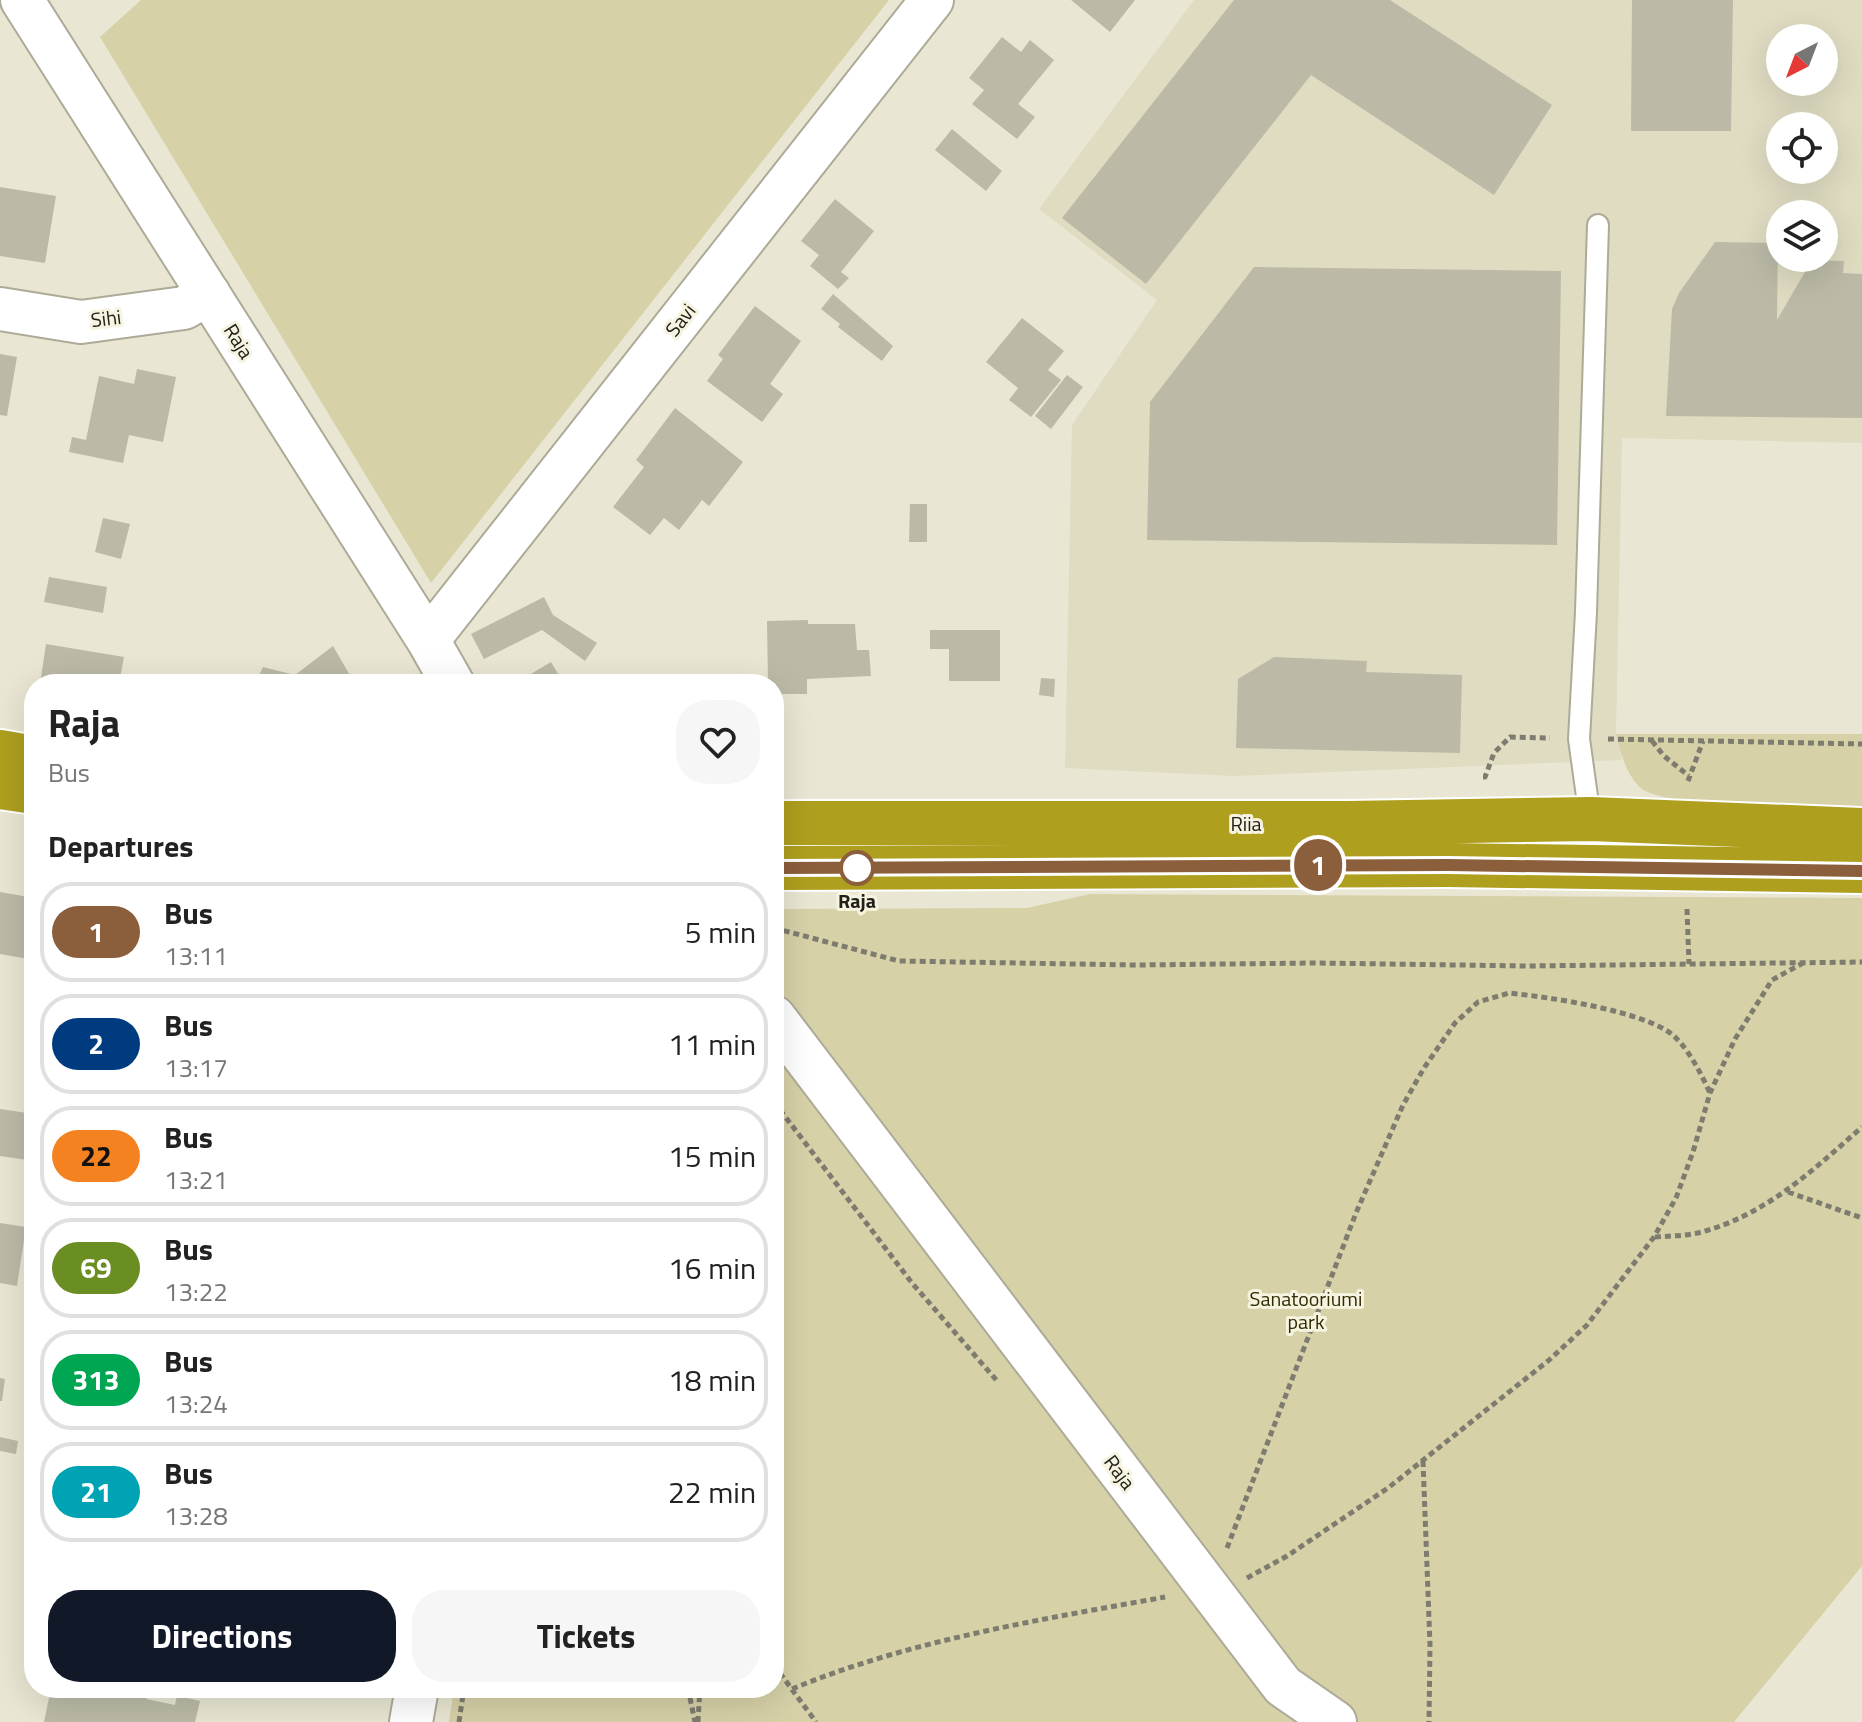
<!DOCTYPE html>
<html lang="en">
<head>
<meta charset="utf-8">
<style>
  :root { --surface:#fff; --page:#f6f6f6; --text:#222; --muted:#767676; --line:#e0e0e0; --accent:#111827 }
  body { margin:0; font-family:"Titillium Web",sans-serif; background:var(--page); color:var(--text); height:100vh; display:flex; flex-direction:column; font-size:30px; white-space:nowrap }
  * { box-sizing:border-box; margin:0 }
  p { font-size:26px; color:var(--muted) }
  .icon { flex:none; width:44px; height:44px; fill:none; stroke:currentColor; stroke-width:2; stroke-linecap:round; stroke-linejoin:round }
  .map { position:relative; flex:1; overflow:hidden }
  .panel { position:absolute; left:24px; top:674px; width:760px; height:1024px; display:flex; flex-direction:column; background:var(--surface); border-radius:32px; box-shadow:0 8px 32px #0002 }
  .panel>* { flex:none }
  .badge { padding:0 16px; border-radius:26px; font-size:28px; line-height:52px }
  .needle { width:52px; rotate:222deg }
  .buttons { position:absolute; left:1766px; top:24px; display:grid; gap:16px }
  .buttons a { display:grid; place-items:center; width:72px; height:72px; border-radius:50%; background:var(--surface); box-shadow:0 8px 32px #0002; font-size:40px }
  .map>.badge { position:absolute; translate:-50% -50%; box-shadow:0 0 0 4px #fff }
  h2 { padding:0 24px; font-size:30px; line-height:72px }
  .round { display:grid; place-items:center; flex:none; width:84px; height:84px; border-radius:32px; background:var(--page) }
  .head { display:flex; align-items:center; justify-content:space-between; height:136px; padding:0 24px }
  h1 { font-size:38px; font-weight:700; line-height:60px }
  .primary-button { display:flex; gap:16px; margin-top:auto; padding:16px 24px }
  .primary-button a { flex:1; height:92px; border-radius:32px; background:var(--accent); color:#fff; font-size:32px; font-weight:700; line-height:92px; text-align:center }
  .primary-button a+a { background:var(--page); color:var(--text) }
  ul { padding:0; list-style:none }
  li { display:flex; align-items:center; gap:24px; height:100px; margin:0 16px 12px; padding:0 8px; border:4px solid var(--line); border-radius:32px }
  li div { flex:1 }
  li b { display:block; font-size:30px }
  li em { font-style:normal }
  li .badge { min-width:88px; font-weight:700; text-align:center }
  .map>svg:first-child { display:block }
  .built { fill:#dfdcc2; fill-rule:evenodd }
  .green { fill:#d6d1a7 }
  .building { fill:#bcbaa7 }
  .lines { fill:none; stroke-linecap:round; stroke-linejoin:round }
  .lane-casing { stroke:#adab98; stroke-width:24 }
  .street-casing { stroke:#adab98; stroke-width:46 }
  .highway-casing { stroke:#fff; stroke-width:48 }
  .path { stroke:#7e7c6f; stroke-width:5; stroke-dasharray:6 4; stroke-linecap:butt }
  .lane { stroke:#fff; stroke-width:20 }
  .street { stroke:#fff; stroke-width:42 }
  .highway { stroke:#ae9f1e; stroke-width:44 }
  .line-casing { stroke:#fff; stroke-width:18 }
  .line { stroke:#8b5e3c; stroke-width:12 }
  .stop-dot { fill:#fff; stroke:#8b5e3c; stroke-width:4 }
  .labels { text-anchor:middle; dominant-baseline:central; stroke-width:6; stroke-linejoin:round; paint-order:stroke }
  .street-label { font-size:20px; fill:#212019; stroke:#f6f4e0 }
  .stop-label { font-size:20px; font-weight:bold; fill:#212019; stroke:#f6f4e0 }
  .park-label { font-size:20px; fill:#302a00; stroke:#f6f4e0 }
</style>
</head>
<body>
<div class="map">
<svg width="1862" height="1722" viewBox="0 0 1862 1722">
  <rect width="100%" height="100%" fill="#e9e7d3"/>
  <path class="built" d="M1194,0h668v443l-240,-5 -6,296 6,26 -388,16 -169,-8 7,-343 85,-125 -118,-91zM1780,38h44v44h-44zM1780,126h44v44h-44zM1780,214h44v44h-44z"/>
  <path class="green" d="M141,0h748l-458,583 -331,-546z
    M1616,734h246v73c-39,-1 -196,1 -220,-18 -15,-12 -22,-37 -26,-55z
    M1090,894l772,4v668l-128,156h-1285l5,-34h320v-779l253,-1z"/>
  <path class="building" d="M1071,0h64l-25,32z
    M1234,0h156l162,105 -58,90 -183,-120 -165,209 -84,-66z
    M1632,0h101l-2,131h-100z
    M1002,37l19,15 9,-12 24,20 -36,44 17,13 -18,22 -45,-35 12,-14 -15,-12z
    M952,129l50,42 -16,20 -51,-41z
    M0,187l56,9 -11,67 -45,-7z
    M835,199l39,32 -33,41 8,6 -11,11 -28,-23 9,-11 -18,-14z
    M1715,242l63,1 -1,77 28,-48 2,-12 37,1 -1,12 19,1v144l-196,-2 6,-107 7,-16z
    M1254,267l307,4 -4,274 -410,-5 3,-138z
    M833,294l60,52 -11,15 -44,-34 2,-3 -19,-15z
    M755,306l46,35 -31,43 13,10 -21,28 -55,-41 16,-22 -5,-4z
    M1022,318l42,33 -16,19 13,10 -30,37 -22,-17 9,-12 -32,-26z
    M0,354l17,3 -10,59 -7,-1z
    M137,369l39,8 -13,65 -34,-7 -6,28 -54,-11 3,-15 14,3 13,-64 35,8z
    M1067,375l16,12 -32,42 -16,-13z
    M675,408l68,54 -34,44 -7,-6 -23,30 -15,-12 -14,17 -37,-28 31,-40 -8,-7z
    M910,504h17v38h-18z
    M103,518l27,6 -9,35 -26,-7z
    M49,577l58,10 -4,26 -59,-11z
    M544,597l9,18 44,28 -12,18 -43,-31 -58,29 -13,-25z
    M808,620v4h47l2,26h12l2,26 -64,3v15h-33v-10h-6l-1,-63z
    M930,630h70v51h-51v-32h-19z
    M46,644l78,13 -5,27h-79z
    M333,646l22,38h-100l8,-17 32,8z
    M1274,657l93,4 -1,11 96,3 -2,78 -224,-5 2,-69z
    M551,662l13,22h-45l-2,-2z
    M1041,678l14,1 -1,18 -15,-2z
    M0,892l34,6v62l-34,-6z
    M0,1109l34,5v47l-34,-5z
    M0,1223l26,4 -9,59 -17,-3z
    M0,1378l5,1 -3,22h-2z
    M0,1437l18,4 -2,13 -16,-3z
    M51,1688l45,8 2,-8h50l-2,11 29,6 2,-9 23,5 -5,21h-151z"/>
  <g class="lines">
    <g class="lane-casing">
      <path id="lane" d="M1597,868l-18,-129 7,-127 12,-387"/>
    </g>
    <g class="street-casing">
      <path id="street" d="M22,0l406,640 25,44
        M0,309l81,13 103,-14 25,-14
        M428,640l504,-640
        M774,1017l509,669 52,36
        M411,1722l6,-34"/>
    </g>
    <g class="highway-casing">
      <path id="highway" d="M0,752l34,6
        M0,787l34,5
        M774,823h573l244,-4 271,11
        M774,868l674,-3 414,6"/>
    </g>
    <path class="path" d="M1608,739l254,5
      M1652,741l12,15 25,20
      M1483,777h2l9,-24 16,-16 40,1
      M1688,781l15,-40
      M1687,909l2,55
      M774,928l125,33 237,4 180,-2 212,3 334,-4
      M774,1102l138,181 86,99
      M1788,1192l74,26
      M1655,1237c14,-1 29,-1 43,-4 67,-17 114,-62 164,-106
      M1423,1461l7,184 -1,77
      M1227,1548l129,-335 47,-108 21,-37 31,-45 23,-21 31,-9c39,4 137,18 165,43 16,15 27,38 36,57
      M1247,1578l40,-22 101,-68 160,-127 39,-36 67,-88 22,-39 17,-46 17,-59 25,-54 37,-59 31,-17
      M774,1665l42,57
      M688,1688l7,34
      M792,1689c118,-49 247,-69 373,-92
      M459,1722l5,-34
      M698,1722l2,-34"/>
    <use href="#lane" class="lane"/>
    <use href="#street" class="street"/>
    <use href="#highway" class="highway"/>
  </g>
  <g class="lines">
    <g class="line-casing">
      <path id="line" d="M774,868l674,-3 414,6"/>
    </g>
    <use href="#line" class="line"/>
  </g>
  <circle class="stop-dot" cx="857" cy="868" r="16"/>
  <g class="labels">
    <g class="street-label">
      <text transform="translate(106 318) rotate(-7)">Sihi</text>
      <text transform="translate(680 320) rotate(-52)">Savi</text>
      <text transform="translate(239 341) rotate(58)">Raja</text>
      <text x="1246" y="823">Riia</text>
      <text transform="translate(1120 1472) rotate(53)">Raja</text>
    </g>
    <g class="stop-label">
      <text x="857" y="900">Raja</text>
    </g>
    <g class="park-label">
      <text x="1306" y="1298">Sanatooriumi<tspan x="1306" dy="23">park</tspan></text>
    </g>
  </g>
</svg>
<div class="buttons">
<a><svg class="needle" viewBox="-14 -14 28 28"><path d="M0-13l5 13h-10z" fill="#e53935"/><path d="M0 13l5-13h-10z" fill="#767676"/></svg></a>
<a><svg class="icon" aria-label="locate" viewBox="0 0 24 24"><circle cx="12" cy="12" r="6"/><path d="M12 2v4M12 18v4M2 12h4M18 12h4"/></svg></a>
<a><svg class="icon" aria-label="layers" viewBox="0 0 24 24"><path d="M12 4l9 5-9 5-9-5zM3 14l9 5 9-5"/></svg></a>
</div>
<b class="badge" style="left:1318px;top:865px;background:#8b5e3c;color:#fff">1</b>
<section class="panel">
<div class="head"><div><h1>Raja</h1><p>Bus</p></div><a class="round"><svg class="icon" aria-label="heart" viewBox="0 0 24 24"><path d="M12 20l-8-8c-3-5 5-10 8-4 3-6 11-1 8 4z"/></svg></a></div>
<h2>Departures</h2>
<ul>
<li><span class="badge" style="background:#8b5e3c;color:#fff">1</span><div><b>Bus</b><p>13:11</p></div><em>5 min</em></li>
<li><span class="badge" style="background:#003b80;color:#fff">2</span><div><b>Bus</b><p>13:17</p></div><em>11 min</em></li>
<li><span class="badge" style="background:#f58220;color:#111">22</span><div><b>Bus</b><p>13:21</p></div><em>15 min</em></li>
<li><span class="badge" style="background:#6b8e23;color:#fff">69</span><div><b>Bus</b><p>13:22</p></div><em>16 min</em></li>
<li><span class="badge" style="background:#00a651;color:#fff">313</span><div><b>Bus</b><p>13:24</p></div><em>18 min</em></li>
<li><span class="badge" style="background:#00a3b4;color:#fff">21</span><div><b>Bus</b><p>13:28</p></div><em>22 min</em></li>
</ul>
<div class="primary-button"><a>Directions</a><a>Tickets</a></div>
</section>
</div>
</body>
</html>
